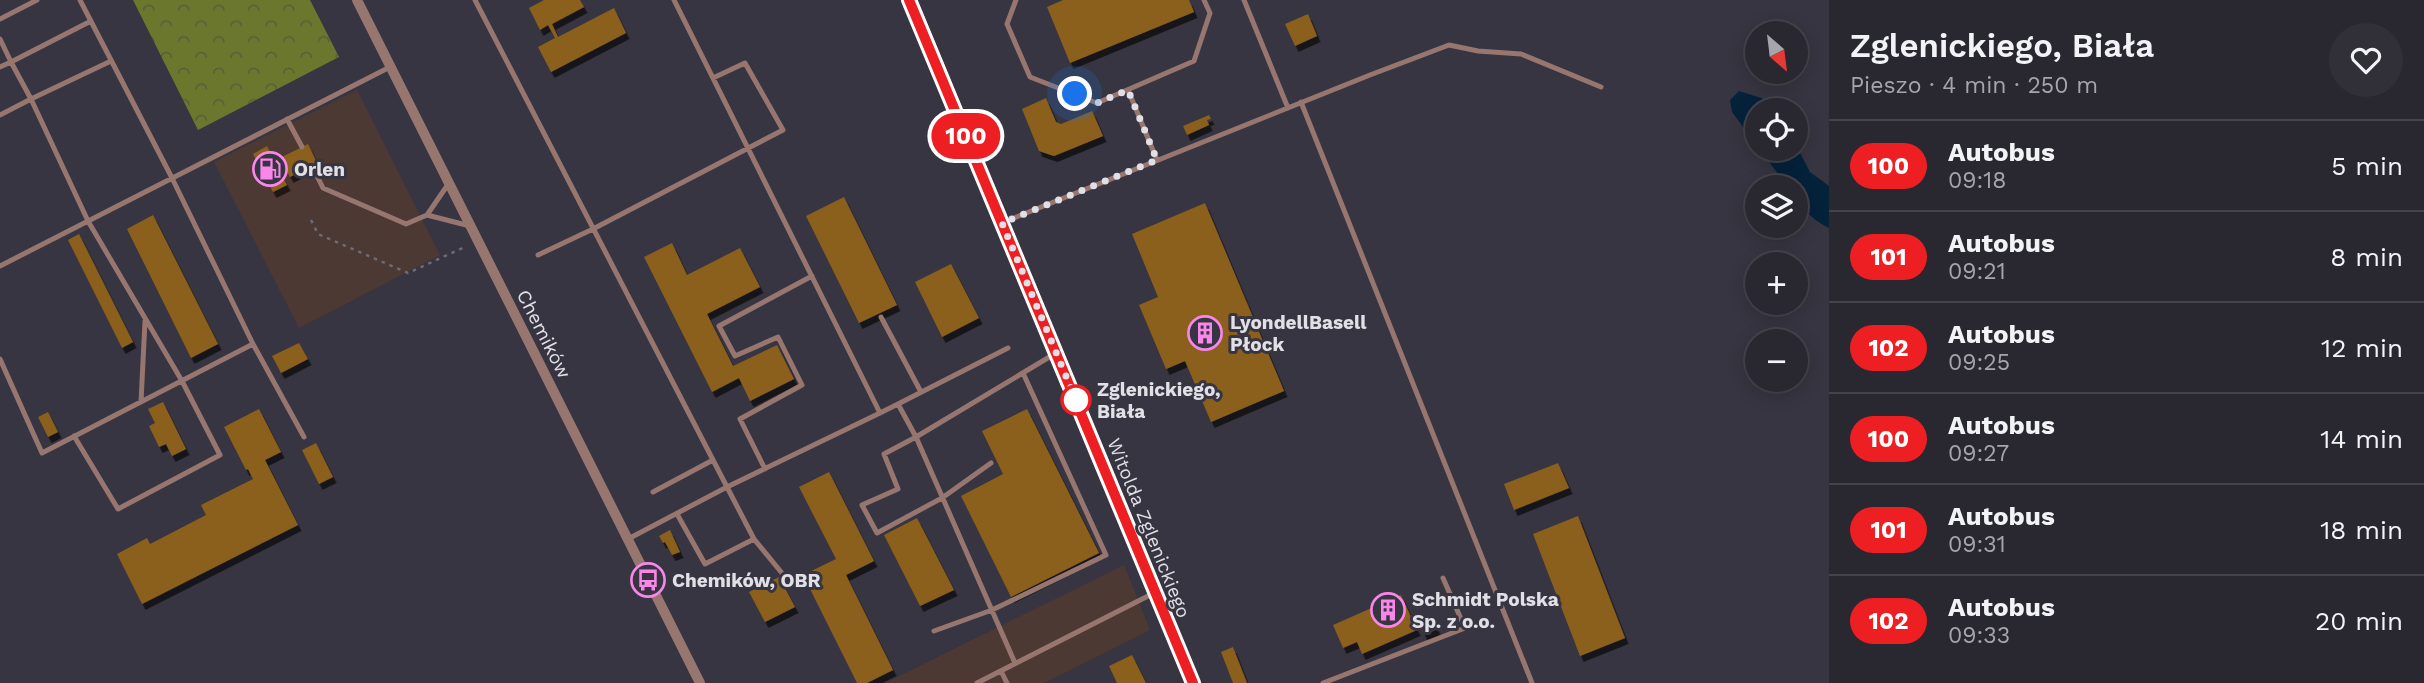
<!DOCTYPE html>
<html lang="pl">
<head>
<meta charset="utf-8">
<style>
  :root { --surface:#292831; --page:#313039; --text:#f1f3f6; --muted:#a5a6ab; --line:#45444d }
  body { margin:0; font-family:"Work Sans",sans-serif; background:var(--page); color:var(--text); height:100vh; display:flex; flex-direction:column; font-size:26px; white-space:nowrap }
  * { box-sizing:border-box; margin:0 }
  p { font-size:23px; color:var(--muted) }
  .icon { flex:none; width:38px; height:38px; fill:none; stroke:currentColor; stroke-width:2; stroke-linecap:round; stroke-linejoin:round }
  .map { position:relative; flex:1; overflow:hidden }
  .details { display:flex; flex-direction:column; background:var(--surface); width:595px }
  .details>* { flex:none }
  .badge { padding:0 14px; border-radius:23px; font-size:24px; line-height:46px }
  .needle { width:46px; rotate:152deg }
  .tools { position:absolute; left:1745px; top:21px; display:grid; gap:14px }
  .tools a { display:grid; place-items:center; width:63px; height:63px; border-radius:50%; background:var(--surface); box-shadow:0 4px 18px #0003,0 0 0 2px var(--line); font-size:35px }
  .you { position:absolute; width:35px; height:35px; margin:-18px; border:5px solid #fff; border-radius:50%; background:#1a73e8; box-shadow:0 0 0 10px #1a73e833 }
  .map>.badge { position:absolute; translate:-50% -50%; box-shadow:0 0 0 4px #fff }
  .round { display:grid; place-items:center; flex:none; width:74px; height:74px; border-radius:37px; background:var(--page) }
  .head { display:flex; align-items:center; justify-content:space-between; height:119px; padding:0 21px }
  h1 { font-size:33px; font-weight:600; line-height:52px }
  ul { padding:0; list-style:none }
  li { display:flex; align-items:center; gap:21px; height:91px; padding:0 21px; border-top:2px solid var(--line) }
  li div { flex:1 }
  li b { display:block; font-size:26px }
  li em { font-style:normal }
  li .badge { min-width:77px; font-weight:700; text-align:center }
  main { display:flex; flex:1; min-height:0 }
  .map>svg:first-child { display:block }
  .commercial { fill:#4d3933 }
  .forest { fill:url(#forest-crowns) }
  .water { fill:#05223b }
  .building { fill:#8b5e1d; filter:url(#shadow) }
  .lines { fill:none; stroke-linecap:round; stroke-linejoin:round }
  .path { stroke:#6c6b75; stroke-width:2.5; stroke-dasharray:3.5 5; stroke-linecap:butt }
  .lane { stroke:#987670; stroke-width:5 }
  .street { stroke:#987670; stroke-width:10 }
  .secondary { stroke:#cf998f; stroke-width:14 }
  .line-casing { stroke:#fff; stroke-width:16 }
  .line { stroke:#ee1f23; stroke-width:10 }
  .walk { stroke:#e1e0e7; stroke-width:7; stroke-dasharray:0 12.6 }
  .stop-dot { fill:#fff; stroke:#ee1f23; stroke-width:3.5 }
  .labels { text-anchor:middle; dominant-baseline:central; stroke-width:6; stroke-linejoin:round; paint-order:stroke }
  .poi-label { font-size:19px; font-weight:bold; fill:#e1e0e7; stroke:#373541; text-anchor:start }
  .street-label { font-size:19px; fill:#e1e0e7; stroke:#373541 }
  .stop-label { font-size:19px; font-weight:bold; fill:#e1e0e7; stroke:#373541; text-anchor:start }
</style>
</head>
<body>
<main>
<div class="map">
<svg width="1829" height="683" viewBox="0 0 1829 683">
  <defs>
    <pattern id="forest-crowns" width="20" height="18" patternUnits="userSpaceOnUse" patternTransform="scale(1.75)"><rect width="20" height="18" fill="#6c772e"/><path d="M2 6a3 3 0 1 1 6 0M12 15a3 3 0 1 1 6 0" fill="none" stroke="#5a6038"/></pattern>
    <filter id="shadow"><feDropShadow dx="3.5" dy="6" stdDeviation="0" flood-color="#0009"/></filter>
  </defs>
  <rect width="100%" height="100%" fill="#373541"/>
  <path class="commercial" d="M357,90l83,165 -141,73 -85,-166z
    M1124,565l26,65 -106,53h-159z"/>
  <path class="forest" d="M133,0h177l29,57 -141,73z"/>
  <path class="water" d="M1739,91l25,8 8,11h-15v36l-25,-34 -2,-12z
    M1796,145l14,27 19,14v42c-16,-8 -33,-22 -33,-41h-8l-29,-38h37z"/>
  <path class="building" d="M544,0h36l4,7 -32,17 6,13 56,-29 12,25 -75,39 -13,-25 17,-9 -7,-13 -8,5 -11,-22z
    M1063,0h126l5,12 -124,51 -23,-56z
    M1308,14l9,22 -22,10 -10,-22z
    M1046,98l10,24 5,2 31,-13 11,25 -49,20 -15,-5 -17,-42z
    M1209,115l2,4 -4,1 2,5 -22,10 -4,-9z
    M308,144l9,19 -27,14 -10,-19z
    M267,146l20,39 -14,7 -20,-38z
    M844,197l53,108 -38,18 -53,-107z
    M1205,203l79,188 -73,31 -26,-61 -19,8 -27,-64 19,-8 -26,-63z
    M153,215l65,129 -27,14 -64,-129z
    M79,234l54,108 -11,6 -54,-108z
    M672,243l15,32 53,-27 20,39 -53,27 26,52 44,-21 17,34 -44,22 -11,-23 -27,14 -68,-135z
    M951,264l28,54 -37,19 -27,-55z
    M299,343l9,16 -27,14 -9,-17z
    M163,402l23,47 -14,7 -6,-12 -7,3 -10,-21 6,-3 -7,-14z
    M259,409l22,43 -16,8 33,65 -156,79 -25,-50 30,-16 3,6 56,-29 -5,-10 52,-26 -5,-10 -2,1 -22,-43z
    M1027,409l72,144 -88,44 -50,-101 42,-22 -21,-43z
    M48,412l10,20 -10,5 -10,-20z
    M316,443l17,34 -14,7 -17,-34z
    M1558,463l11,25 -55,22 -10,-26z
    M829,472l45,89 -28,14 47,95 -26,13h-10l-54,-108 33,-16 -37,-72z
    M1578,516l47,122 -45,18 -47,-122z
    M917,518l37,72 -34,16 -36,-71z
    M670,530l10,22 -8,3 -7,-13 -2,1 -4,-7z
    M779,577l16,30 -30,15 -16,-30z
    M1401,595l16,35 -55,24 -5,-12 -14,6 -10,-23z
    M1431,616l6,13 -13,6 -6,-14z
    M1233,647l14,36h-14l-12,-31z
    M1132,655l14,28h-29l-8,-17z"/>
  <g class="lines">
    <path class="path" d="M311,220l7,14 90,39 59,-27"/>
    <path class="lane" d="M80,0l92,178 81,166
      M475,0l252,487 -99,52
      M674,0l206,413 18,-9 18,33 140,-84
      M1016,0l-9,24 23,53 67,26 97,-42 16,-48 -6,-13
      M1244,0l44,108
      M0,19l37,-19
      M0,39l11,23 80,-41
      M0,67l11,-5 20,37 80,-38
      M1128,90l29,70
      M1301,102l231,581
      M0,115l31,-16 57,122 94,160 38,74 -102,54 -44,-73
      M287,119l15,28
      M312,166l11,22 83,36 21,-9 43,11
      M427,215l22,-32
      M1004,222l366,-147 79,-30 29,6 43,3 80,33
      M538,255l55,-26 190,-99 -38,-67 -32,15
      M0,266l390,-199
      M881,317l40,75
      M0,359l42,94 211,-109 51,93
      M141,402l4,-81
      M898,404l110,-56
      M991,463l-49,35 -65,35 -15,-28 36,-16 -14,-35 32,-17 99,226
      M765,469l-25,-50 62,-34 -24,-48 -43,19 -16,-30 93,-50
      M653,492l60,-32
      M677,514l28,50 49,-25 -27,-52 153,-74
      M754,539l32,39
      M934,631l58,-21 114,-55 -83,-182
      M1001,671l6,12
      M977,683l177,-90
      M1323,683l142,-55 -22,-50"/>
    <path class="street" d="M357,0l343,683"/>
    <path class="secondary" d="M910,0l283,683"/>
  </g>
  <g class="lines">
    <g class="line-casing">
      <path id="line" d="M909,0l284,683"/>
    </g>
    <use href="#line" class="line"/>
    <path class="walk" d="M1075,94l22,9 31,-13 29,70 -155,63 74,177"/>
  </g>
  <defs>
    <g id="fuel-ring" transform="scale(1.75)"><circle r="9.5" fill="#373541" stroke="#f987e9" stroke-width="1.5"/><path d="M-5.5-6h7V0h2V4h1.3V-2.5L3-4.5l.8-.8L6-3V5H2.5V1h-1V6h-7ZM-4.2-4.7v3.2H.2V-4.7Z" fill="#f987e9"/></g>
    <g id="building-ring" transform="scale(1.75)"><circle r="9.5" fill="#373541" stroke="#f987e9" stroke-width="1.5"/><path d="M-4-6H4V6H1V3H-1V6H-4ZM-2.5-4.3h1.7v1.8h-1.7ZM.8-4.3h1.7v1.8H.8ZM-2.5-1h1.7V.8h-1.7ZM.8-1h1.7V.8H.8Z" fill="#f987e9"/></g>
    <g id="bus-ring" transform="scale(1.75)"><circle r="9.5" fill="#373541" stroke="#f987e9" stroke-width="1.5"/><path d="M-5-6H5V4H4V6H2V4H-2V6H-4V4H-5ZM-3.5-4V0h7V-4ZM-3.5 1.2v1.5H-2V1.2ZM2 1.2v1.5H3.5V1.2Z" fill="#f987e9"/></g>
  </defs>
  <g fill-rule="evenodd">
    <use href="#fuel-ring" x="270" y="169"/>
    <use href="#building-ring" x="1205" y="333"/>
    <use href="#bus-ring" x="648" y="580"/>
    <use href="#building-ring" x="1388" y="610"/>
  </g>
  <circle class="stop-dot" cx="1076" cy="400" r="14"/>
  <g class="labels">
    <g class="poi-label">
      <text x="294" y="169">Orlen</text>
      <text x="1230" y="322">LyondellBasell<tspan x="1230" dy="22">Płock</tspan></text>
      <text x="672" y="580">Chemików, OBR</text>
      <text x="1412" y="599">Schmidt Polska<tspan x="1412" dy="22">Sp. z o.o.</tspan></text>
    </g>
    <g class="street-label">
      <text transform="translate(544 334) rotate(63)">Chemików</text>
      <text transform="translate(1149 528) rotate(68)">Witolda Zglenickiego</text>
    </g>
    <g class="stop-label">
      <text x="1097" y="389">Zglenickiego,<tspan x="1097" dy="22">Biała</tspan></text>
    </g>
  </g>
</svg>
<div class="tools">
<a><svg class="needle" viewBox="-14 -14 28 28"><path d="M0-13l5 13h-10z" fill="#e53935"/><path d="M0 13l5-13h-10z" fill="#a5a6ab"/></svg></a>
<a><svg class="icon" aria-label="locate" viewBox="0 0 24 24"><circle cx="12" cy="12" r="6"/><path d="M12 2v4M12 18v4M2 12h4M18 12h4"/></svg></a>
<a><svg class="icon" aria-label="layers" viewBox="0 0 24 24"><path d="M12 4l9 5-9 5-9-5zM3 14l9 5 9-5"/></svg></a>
<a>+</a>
<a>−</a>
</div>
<div class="you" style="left:1075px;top:94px"></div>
<b class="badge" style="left:966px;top:136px;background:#ee1f23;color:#fff">100</b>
</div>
<section class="details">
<div class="head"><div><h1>Zglenickiego, Biała</h1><p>Pieszo · 4 min · 250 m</p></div><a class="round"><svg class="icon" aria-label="heart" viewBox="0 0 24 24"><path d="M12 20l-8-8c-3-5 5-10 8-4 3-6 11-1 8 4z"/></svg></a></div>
<ul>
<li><span class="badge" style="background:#ee1f23;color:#fff">100</span><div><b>Autobus</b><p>09:18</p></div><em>5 min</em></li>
<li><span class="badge" style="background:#ee1f23;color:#fff">101</span><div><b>Autobus</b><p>09:21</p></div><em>8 min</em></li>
<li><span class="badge" style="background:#ee1f23;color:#fff">102</span><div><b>Autobus</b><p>09:25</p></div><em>12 min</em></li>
<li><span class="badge" style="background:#ee1f23;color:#fff">100</span><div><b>Autobus</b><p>09:27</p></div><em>14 min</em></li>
<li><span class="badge" style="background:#ee1f23;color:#fff">101</span><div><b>Autobus</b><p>09:31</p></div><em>18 min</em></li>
<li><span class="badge" style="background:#ee1f23;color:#fff">102</span><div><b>Autobus</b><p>09:33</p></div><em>20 min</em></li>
</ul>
</section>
</main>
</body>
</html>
